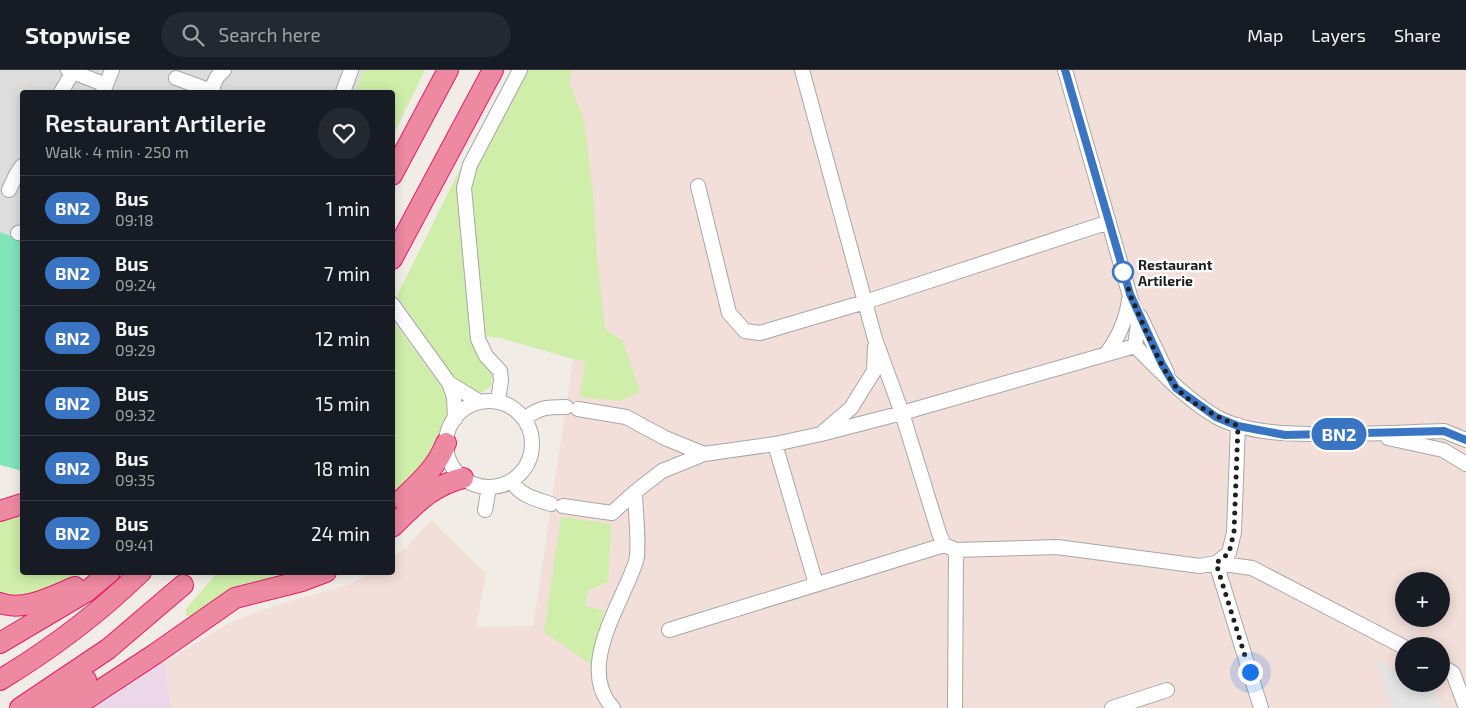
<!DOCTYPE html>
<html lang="en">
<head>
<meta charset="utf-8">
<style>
  :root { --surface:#171b24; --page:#242831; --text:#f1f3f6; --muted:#9ea1a6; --line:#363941 }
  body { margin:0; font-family:"Exo 2",sans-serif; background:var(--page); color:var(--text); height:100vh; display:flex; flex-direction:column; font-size:19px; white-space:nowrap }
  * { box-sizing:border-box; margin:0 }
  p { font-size:16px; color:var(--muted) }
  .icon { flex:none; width:28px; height:28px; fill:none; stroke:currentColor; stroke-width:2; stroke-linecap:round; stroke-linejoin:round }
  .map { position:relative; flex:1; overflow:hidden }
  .drawer { position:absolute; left:20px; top:20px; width:375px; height:485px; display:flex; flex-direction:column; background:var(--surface); border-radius:5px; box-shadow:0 2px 12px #0003 }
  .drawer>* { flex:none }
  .badge { padding:0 10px; border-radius:16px; font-size:18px; line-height:32px }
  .tools { position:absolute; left:1395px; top:502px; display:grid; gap:10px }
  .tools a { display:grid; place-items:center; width:55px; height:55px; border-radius:50%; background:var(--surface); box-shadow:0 2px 12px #0003; font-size:25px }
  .you { position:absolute; width:25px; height:25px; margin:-12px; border:4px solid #fff; border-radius:50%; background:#1a73e8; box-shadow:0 0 0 8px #1a73e833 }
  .map>.badge { position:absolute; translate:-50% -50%; box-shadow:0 0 0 2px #fff }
  .round { display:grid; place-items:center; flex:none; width:52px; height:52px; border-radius:26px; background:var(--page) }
  .headline { display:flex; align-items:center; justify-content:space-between; height:85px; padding:0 25px }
  h1 { font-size:24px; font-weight:600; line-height:38px }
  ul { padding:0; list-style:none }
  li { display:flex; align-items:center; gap:15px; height:65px; padding:0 25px; border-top:1px solid var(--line) }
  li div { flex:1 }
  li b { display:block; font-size:19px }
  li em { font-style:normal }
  li .badge { min-width:55px; font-weight:700; text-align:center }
  header { display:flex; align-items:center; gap:30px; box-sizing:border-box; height:70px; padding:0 25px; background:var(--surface); border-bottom:1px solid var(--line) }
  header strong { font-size:24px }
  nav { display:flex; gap:28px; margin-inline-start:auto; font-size:18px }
  .search { width:350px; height:45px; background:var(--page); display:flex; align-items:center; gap:12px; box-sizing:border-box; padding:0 18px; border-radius:28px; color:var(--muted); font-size:19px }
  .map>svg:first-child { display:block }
  .residential { fill:#dedddd }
  .industrial { fill:#ebd7e8 }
  .military { fill:#f3dfd9; fill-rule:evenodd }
  .grass { fill:#ceeea9 }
  .pitch { fill:#7fe5b9 }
  .parking { fill:#e4e4e4 }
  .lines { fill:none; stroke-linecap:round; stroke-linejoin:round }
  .minor-casing { stroke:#a7a7a7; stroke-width:16 }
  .highway-casing { stroke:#e61c6a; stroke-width:22 }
  .minor { stroke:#fff; stroke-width:14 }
  .highway { stroke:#ed89a0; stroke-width:20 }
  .line-casing { stroke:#fff; stroke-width:11 }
  .line { stroke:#3a75c4; stroke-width:8 }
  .walk { stroke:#202020; stroke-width:5; stroke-dasharray:0 9 }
  .stop-dot { fill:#fff; stroke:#3a75c4; stroke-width:2.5 }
  .labels { text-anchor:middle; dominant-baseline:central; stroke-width:4.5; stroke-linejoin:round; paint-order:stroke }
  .stop-label { font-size:14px; font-weight:bold; fill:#202020; stroke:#fff; text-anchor:start }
</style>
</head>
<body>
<header>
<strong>Stopwise</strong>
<div class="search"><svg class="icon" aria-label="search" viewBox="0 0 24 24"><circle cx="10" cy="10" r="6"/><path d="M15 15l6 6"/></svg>Search here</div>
<nav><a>Map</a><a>Layers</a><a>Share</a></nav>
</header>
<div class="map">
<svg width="1466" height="638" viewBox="0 0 1466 638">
  <rect width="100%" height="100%" fill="#f1ede6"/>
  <path class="residential" d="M0,0h363l-8,22h-333v148l-22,-8z"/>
  <path class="industrial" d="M165,592l6,46h-76z"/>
  <path class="military" d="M547,0h919v638h-1295l-6,-46 64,-39 44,-17 78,-22 18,-11 23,-1 1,-15 13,-9 25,-28 55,54 -10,53 57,-1 40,-267 -72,-21zM1404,511h37v38h-37zM1404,576h37v38h-37z"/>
  <path class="grass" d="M363,0h62l-32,65 -1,-43h-37z
    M514,0h58l-3,12 15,39 9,72 5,75 7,61 18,12 17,51 -20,9 -40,-4 5,-36 -12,-2 -72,-21 -29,-3c1,19 10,25 20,40l-1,11 -8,6h-14l-13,-11 -59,-85 58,-117z
    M392,250l53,71 6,15 -12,30 -4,18 -9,17 -33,33z
    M22,441v61l62,1c-20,13 -60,32 -84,20v-74z
    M561,447l50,7 -3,58 -20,9 -3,15 19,4 -12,55 -48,-33z
    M217,503h88l-108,43h-11v-7z"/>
  <path class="pitch" d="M0,162l22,8v231l-22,-6z"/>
  <path class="parking" d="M1376,589l28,15v10h17l15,8 3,16h-47z"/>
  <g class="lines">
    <g class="minor-casing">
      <path id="minor" d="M68,0l38,15
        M802,0l73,269 27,74 37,120 5,12 12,5 101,-3 143,19 16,-3 13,-10 5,-21 4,-107
        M1065,0l73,254 -3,22
        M176,8l38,14
        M61,22l12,-20
        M103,22l9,-22
        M210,22l7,-15 7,-7
        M343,22l8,-22
        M698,116l31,127 16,18 15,2 105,-31 244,-80
        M9,120l7,-15 6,-9
        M18,163l4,-1
        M392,234l57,79 5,14 1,22
        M1140,246l27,57
        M1135,276c25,25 49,51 80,70 35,20 87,18 126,18 34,0 69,-2 103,-3l22,9
        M1106,284c13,-17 20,-33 23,-54
        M449,313l31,19
        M446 374a43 43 0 1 1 86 0a43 43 0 1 1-86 0Z
        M498,332l3,-22 -1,-9 -14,-15 -8,-17 -14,-151 6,-23 50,-95
        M578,339l48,8 39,21 39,16
        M524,349c16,-12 22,-12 42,-12
        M823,362l28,-24 23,-37 1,-24
        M1388,368l55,12 23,14
        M775,374l41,140
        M512,411c8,15 24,18 39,23
        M563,436l49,7 23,-21 27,-21 42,-17 71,-10 46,-10 81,-21 233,-67
        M485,440l4,-23
        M669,560l275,-85
        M1441,596l12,7 13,35
        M613,638c-38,-41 10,-105 23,-147 4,-11 -1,-55 -1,-69
        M955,638l1,-158
        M1112,638l55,-18
        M1261,638l-45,-145 36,5 152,79"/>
    </g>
    <g class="highway-casing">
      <path id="highway" d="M392,105l56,-105
        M392,189l101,-189
        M402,429c18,-17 35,-32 44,-56
        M0,441l22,-7
        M392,457c23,-22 39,-41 71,-49
        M0,533c24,9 53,-7 75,-16
        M0,573l86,-51 24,-20
        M0,610c51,-31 98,-66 141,-108
        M20,638l88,-59 75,-64
        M47,638l39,-28
        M73,638l82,-54 80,-56 67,-17 24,-9"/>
    </g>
    <use href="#minor" class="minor"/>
    <use href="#highway" class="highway"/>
  </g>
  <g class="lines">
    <g class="line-casing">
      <path id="line" d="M1065,0l65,224 32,70 14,24 40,29 22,9 47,9 159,-4 22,9"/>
    </g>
    <use href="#line" class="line"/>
    <path class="walk" d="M1123,202c3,7 5,17 8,25 12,26 28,69 45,90 12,16 44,31 62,39l-4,106 -5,21 -13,10 34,109"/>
  </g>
  <circle class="stop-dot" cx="1123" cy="202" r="10"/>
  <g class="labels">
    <g class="stop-label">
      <text x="1138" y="194">Restaurant<tspan x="1138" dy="16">Artilerie</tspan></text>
    </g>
  </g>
</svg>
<div class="tools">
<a>+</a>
<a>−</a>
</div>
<div class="you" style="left:1250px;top:602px"></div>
<b class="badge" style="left:1339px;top:364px;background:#3a75c4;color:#fff">BN2</b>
<section class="drawer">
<div class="headline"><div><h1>Restaurant Artilerie</h1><p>Walk · 4 min · 250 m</p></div><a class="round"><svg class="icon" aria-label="heart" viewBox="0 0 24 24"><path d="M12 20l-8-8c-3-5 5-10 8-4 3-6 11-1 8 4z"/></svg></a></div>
<ul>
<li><span class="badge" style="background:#3a75c4;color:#fff">BN2</span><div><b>Bus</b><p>09:18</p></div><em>1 min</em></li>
<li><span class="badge" style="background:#3a75c4;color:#fff">BN2</span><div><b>Bus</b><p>09:24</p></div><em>7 min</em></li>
<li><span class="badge" style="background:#3a75c4;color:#fff">BN2</span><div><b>Bus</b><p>09:29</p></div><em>12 min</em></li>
<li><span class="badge" style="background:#3a75c4;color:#fff">BN2</span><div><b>Bus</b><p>09:32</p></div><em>15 min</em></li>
<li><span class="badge" style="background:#3a75c4;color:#fff">BN2</span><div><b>Bus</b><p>09:35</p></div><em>18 min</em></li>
<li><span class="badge" style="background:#3a75c4;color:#fff">BN2</span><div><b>Bus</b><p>09:41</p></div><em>24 min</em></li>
</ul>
</section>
</div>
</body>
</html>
